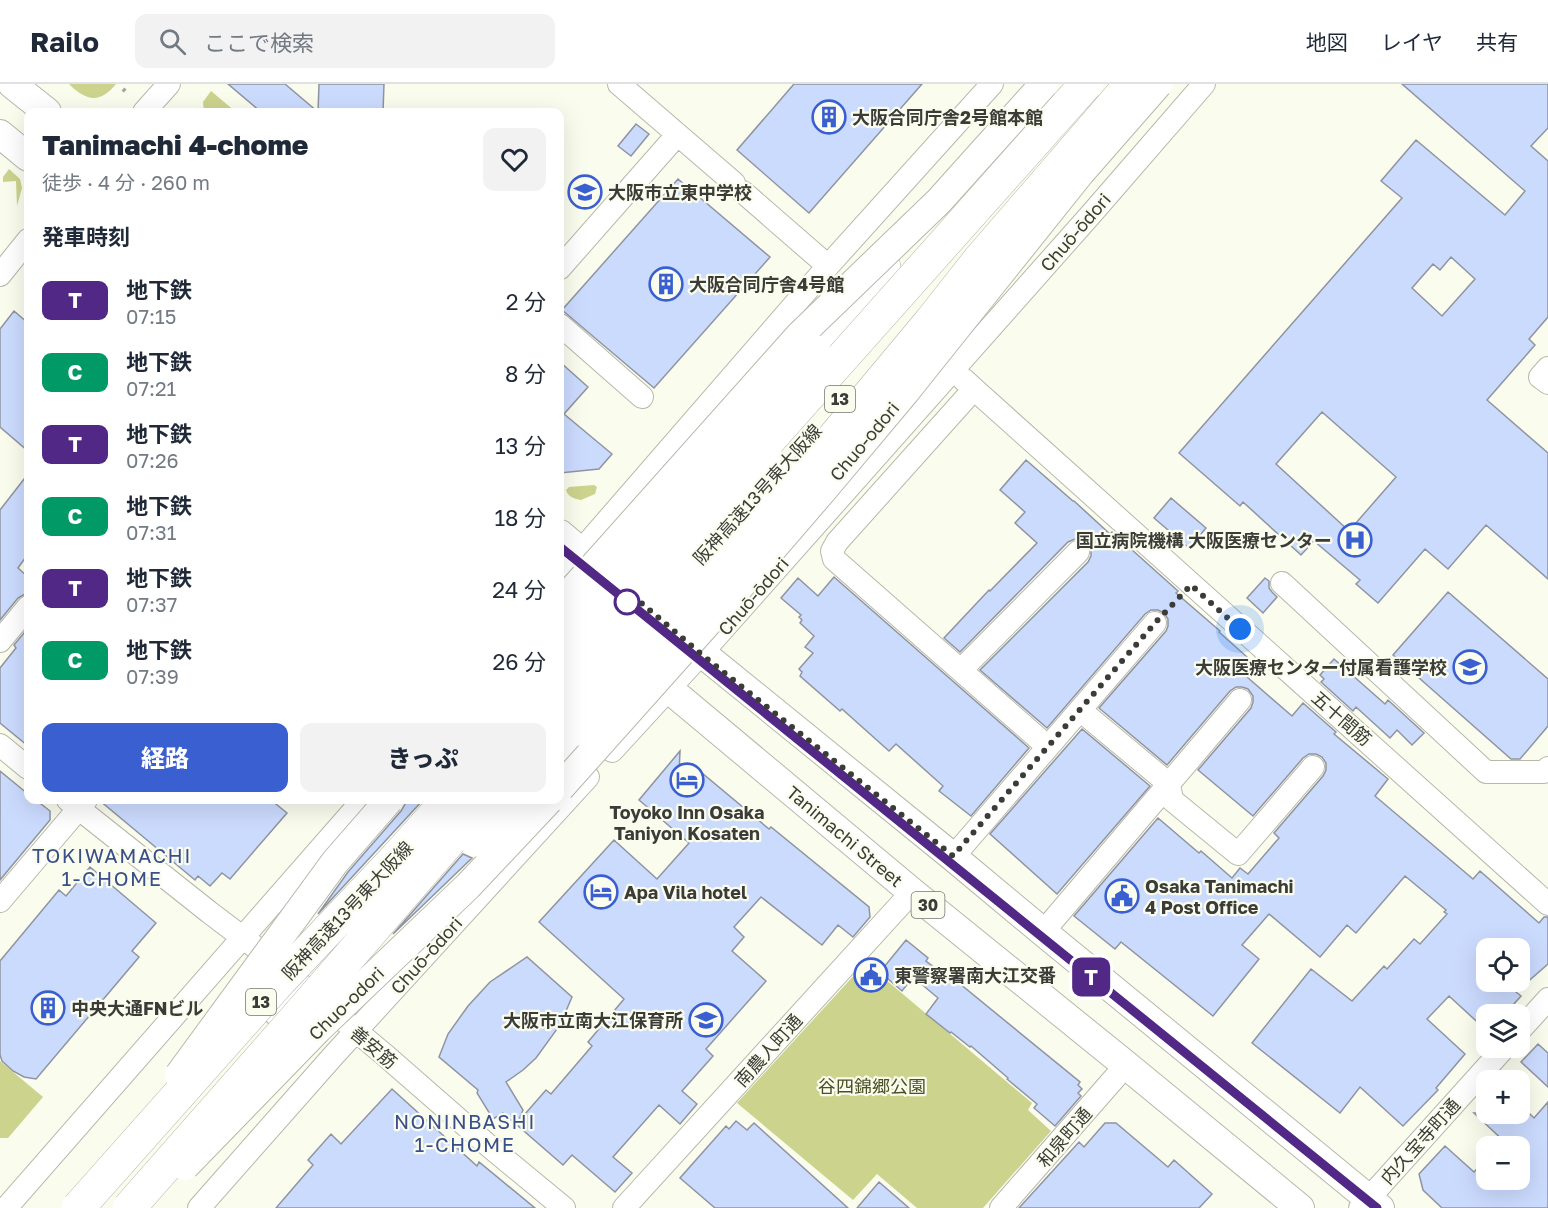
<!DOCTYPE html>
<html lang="ja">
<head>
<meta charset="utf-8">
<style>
  :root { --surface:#fff; --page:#f2f2f3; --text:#1f2937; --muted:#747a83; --line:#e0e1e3; --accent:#3a5fd0 }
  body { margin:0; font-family:"Golos Text","Noto Sans JP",sans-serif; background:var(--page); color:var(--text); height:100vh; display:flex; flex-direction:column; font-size:22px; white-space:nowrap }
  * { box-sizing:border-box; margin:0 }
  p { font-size:20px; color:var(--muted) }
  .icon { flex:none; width:33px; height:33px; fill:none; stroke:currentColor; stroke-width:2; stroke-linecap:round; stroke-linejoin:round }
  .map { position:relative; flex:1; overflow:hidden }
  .panel { position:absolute; left:24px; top:24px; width:540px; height:696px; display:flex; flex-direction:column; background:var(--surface); border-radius:12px; box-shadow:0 6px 24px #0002 }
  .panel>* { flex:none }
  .badge { padding:0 12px; border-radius:9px; font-size:21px; line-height:39px }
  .tools { position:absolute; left:1476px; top:854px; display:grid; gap:12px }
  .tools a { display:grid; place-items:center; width:54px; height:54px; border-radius:12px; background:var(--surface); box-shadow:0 6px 24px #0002; font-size:30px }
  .you { position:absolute; width:30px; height:30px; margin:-15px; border:4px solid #fff; border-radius:50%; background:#1a73e8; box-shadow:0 0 0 9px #1a73e833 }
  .map>.badge { position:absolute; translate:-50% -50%; box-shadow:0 0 0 3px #fff }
  h2 { padding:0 18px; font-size:22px; line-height:54px }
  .round { display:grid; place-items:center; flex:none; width:63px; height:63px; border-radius:12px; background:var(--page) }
  .head { display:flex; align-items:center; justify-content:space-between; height:102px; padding:0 18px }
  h1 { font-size:28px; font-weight:800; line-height:45px }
  .button { display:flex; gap:12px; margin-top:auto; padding:12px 18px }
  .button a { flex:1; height:69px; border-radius:12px; background:var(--accent); color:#fff; font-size:24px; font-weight:800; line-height:69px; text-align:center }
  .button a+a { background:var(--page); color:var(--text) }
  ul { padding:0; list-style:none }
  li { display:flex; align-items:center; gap:18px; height:72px; padding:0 18px }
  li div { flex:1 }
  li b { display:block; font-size:22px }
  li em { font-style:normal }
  li .badge { min-width:66px; font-weight:700; text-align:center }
  header { display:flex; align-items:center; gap:36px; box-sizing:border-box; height:84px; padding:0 30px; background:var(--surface); border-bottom:2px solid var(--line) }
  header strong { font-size:28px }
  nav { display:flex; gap:33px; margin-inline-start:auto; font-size:21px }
  .search { width:420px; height:54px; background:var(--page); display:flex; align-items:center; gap:15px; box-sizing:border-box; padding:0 21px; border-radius:12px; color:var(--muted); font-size:22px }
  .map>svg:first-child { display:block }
  .green { fill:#ccd38d }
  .building { fill:#cbdbfe; stroke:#8f94a0; stroke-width:1.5; fill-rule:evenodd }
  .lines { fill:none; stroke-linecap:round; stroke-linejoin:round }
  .minor-casing { stroke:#b6b8aa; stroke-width:24 }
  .major-casing { stroke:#b6b8aa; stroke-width:30 }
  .highway-casing { stroke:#b6b8aa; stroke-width:34 }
  .path { stroke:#a3a49a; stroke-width:4; stroke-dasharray:3 4.5; stroke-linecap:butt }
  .minor { stroke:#fff; stroke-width:22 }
  .major { stroke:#fff; stroke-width:28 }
  .highway { stroke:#fff; stroke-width:33 }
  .major-bridge-casing { stroke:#b6b8aa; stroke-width:30; stroke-linecap:butt }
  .highway-bridge-casing { stroke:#b6b8aa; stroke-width:34; stroke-linecap:butt }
  .major-bridge { stroke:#fff; stroke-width:28 }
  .highway-bridge { stroke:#fff; stroke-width:33 }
  .line-casing { stroke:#fff; stroke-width:14 }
  .line { stroke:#522886; stroke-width:9 }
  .walk { stroke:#3b3c37; stroke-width:6; stroke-dasharray:0 10.8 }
  .stop-dot { fill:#fff; stroke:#522886; stroke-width:3 }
  .labels { text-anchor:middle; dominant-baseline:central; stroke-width:4.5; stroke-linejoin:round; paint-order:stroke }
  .shield { fill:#fafcee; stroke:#74766e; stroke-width:1.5 }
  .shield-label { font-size:16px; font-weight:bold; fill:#3b3c37 }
  .poi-label { font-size:18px; font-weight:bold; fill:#3b3c37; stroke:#fafcee; text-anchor:start }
  .street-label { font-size:18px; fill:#3b3c37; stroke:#fafcee }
  .park-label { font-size:18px; fill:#4d5025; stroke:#fafcee }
  .neighbourhood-label { font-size:20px; letter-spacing:1.5px; fill:#394f8a; stroke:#fafcee }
</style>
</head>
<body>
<header>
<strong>Railo</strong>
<div class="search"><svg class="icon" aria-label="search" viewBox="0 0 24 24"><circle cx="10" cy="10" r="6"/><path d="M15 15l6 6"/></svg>ここで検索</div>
<nav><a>地図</a><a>レイヤ</a><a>共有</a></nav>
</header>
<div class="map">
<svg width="1548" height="1124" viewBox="0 0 1548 1124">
  <rect width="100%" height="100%" fill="#fafcee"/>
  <path class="green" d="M69,0h47c-16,20 -30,17 -47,0z
    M211,7l25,21h-32l-1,-10z
    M9,85l11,10 2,9 -5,18 -1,-25 -13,1v-5z
    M594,401l3,2 -2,7 -14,6c-6,-1 -13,-3 -15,-10l3,-3z
    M857,888l18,16 10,-9 147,124 -4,7 23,21 -68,77h-66l-40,-34 -24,26 -116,-97z
    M0,977l43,36 -35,41h-8z"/>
  <path class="building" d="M228,0h57l33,28 1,-28h65l-1,28h-122z
    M794,0h128l-113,129 -72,-63z
    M1402,0h146v44l-17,18 17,15v156l-19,22 6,6 -48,55 61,53v126l-62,-54 -38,44 -23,-20 -47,54 -22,-19 4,-4 -46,-39 -13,14 -58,-53 -3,4 -61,-53 223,-255 -21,-17 35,-41 89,75 20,-24zM1451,173l24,22 -33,37 -30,-28 21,-24 7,6zM1322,328l74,65 -47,54 -73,-67z
    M636,40l13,10 -18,22 -13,-10z
    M678,95l92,78 -116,131 -92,-78z
    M14,227l14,12v128l-28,-24v-98z
    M560,278l28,25 -24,27 48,40 -13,15 -39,4z
    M1026,376l47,41h1l36,33 2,-2 66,59 -2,2 44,38 -1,1 37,33 -9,12 45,39 11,-13 33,29 -2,2 54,45 -13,17 98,83 7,-8 59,52 5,-6h4v47l-32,28 5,4 -16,18h-19v16l-37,-34 -22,23 38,35 -29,34 2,2 -35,36 -43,-39 -20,26 -88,-70 59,-74 41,32 32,-35 3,3 27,-30 6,5 27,-30 -3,-2 2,-2 -41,-34 -49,57 -9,-8 -27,32 -51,-43 -27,31 17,14 -46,57 -92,-74 -6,7 -41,-33 84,-98 41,35 2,-2 31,27 8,-10 8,6 31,-36 -5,-5 49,-57 3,-6v-7l-4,-6 -6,-3h-7l-6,4 -50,58 -55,-46 53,-62 2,-6v-6l-5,-7 -6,-2h-6l-6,4 -63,74 -68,-57 67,-77 2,-5v-7l-4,-6 -6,-3h-7l-6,4 -98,114 -67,-58 108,-108 3,-6v-7l-3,-6 -6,-4h-7l-7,3 -108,110 -16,-14 45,-48 1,1 47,-48 -22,-20 10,-11 -25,-22zM1486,864h34v33h-34z
    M28,390v80l-10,14 10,9v17l-5,1 -5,3 -18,22v-110z
    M1171,414l35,30 -17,20 -35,-30z
    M834,493l195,171 -58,68 -32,-25 4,-5 -47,-42 -7,7 -47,-42 -2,2 -40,-35 2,-4 -3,-3 14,-16 -8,-6 9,-11 -14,-13 2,-3 -3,-3 2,-2 -20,-17 17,-20 20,18z
    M1265,494l4,3v7l3,4 5,5 -14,16 -16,-15z
    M1448,508l100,87v47l-28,33h-9l-118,-104z
    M28,544v118l-28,-23v-55l16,-20 -2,-3z
    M1334,575l51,45 3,-4 36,33 -12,12 -15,-15 -7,8 -34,-31 -3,4 -32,-29 3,-3 -4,-4z
    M1082,645l68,57 -93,108 -67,-60z
    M680,667l-1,23 23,-1 67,56 2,-2 98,80 1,10 -17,20 -15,-12 -16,20 -61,-48 -27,30 10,10 -12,14 34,30 -60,68 7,7 -31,35 15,13 -17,20 -21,-19 -46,52 19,16 -17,19 -43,-37 -9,10 -60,-52 -10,6 -16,-26 1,-3 -39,-33 9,-23 20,-28 22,-24 37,-25 45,40 -12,28 -24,33 -13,12 -17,12 17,28 -5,12 28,-32 5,4 41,-48 -4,-4 36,-43 -85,-77 75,-82 43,39 32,-36 -50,-43z
    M0,687l28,23v6h8l14,11v9l-50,60z
    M99,716h172l16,13 -57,66 -8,-6 -12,13 -12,-10 -3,4z
    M405,716h18l-105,114 30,-42 53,-61 4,-7z
    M463,770l9,4 -79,76z
    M90,783l66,56 -24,28 7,6 -103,122 -12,-2 -11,-6 -11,-10 -2,-6v-94l59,-71 7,6z
    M906,856l22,18 -2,3 26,20 2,-2 126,103 -2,3 4,4 -4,4 3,3 -26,30 -21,-18 3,-4 -30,-25 1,-1 -37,-32 -1,1 -19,-15 -1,1 -24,-19 12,-16 -25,-21 -11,14 -22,-19z
    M1538,960l10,9v34l-27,-25z
    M392,1005l85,77 2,-4 56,46h-259l37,-43 -5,-5 23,-26 10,10z
    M1548,1018v106h-106l-19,-18 -4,-16 26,-28 29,26 12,-13v20h34v-33h-11l-35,-33h55l5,5z
    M736,1037l11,9 7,-7 94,85h-133l-35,-30 46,-52 3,3z
    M1105,1039h11l52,44 6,-7 38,34 -13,14h-180l60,-66 5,5z
    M879,1098l30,26h-52z"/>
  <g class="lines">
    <g class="minor-casing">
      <path id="minor" d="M619,0l115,99
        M144,28l25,-28
        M743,108l85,74
        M560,184l117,-133
        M0,191l28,-35
        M560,241l82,72
        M1548,284l-8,9 8,6
        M963,295l11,10 -137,153 -5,9 2,8 214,188
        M974,305l574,515
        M560,491l268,-309 164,-182
        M1282,499l204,189h58l4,-4
        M0,557l28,-34
        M961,586l117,-118
        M1080,626l89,74 3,16 66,54 75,-87
        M0,661l28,23
        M612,667l89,-97 392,-442 111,-128
        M68,716l141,112 58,44 119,100 103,90 75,62
        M953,773l202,-234
        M0,817l86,-101
        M1043,848l197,-232
        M276,931l25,-29
        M1520,946l28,-31
        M6,1124l357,-408
        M199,1124l135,-153 254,-278
        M624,1124l288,-316
        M1001,1124l125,-143
        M1360,1124l145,-161"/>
    </g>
    <g class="major-casing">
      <path id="major" d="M12,0l35,28
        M0,50l28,23
        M560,450l53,45
        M671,544l282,229 90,75 337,276
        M639,580l273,228 214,173 174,143"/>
    </g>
    <g class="highway-casing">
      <path id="highway" d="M814,267l70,-84
        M560,667l20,-22"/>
    </g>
    <path class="path" d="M123,5l5,5"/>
    <use href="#minor" class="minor"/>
    <use href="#major" class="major"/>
    <use href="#highway" class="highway"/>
    <g class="major-bridge-casing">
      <path id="major-bridge" d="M560,520l240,-269 139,-134 105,-117
        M560,704l176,-197 87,-101 83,-99 175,-219 77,-88
        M179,991l156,-213 54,-62
        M185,1082l133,-137 150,-143 81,-86"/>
    </g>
    <g class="highway-bridge-casing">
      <path id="highway-bridge" d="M560,552l254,-285
        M560,591l526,-591
        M560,631l219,-247
        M580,645l225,-257 126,-151 48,-61 152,-176
        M476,756l38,-40
        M78,1124l198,-223 121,-128 51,-57
        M129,1124l174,-198 182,-210"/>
    </g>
    <use href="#major-bridge" class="major-bridge"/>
    <use href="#highway-bridge" class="highway-bridge"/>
  </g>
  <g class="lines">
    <g class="line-casing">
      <path id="line" d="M560,463l817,661"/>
    </g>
    <use href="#line" class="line"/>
    <path class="walk" d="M627,518l5,-7 69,59 252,202 202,-233 36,-38 49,44"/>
  </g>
  <defs>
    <g id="building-ring" transform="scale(1.725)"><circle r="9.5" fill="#fafcee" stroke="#3a5fd0" stroke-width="1.5"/><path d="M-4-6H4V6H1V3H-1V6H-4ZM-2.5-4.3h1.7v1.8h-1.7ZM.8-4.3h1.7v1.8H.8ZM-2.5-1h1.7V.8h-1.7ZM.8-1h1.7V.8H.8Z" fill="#3a5fd0"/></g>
    <g id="school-ring" transform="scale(1.725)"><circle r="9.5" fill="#fafcee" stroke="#3a5fd0" stroke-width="1.5"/><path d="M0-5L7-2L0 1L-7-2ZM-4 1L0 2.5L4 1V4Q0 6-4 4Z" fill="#3a5fd0"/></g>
    <g id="hospital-ring" transform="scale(1.725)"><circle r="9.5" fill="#fafcee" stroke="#3a5fd0" stroke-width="1.5"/><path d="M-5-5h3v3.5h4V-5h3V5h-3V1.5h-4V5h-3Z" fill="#3a5fd0"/></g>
    <g id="university-ring" transform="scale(1.725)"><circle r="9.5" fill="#fafcee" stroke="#3a5fd0" stroke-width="1.5"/><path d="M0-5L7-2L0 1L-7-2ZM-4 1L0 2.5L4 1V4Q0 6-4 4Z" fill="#3a5fd0"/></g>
    <g id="hotel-ring" transform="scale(1.725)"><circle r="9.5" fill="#fafcee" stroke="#3a5fd0" stroke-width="1.5"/><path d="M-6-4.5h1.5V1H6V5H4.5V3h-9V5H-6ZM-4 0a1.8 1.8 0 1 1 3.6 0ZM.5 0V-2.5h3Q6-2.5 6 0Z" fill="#3a5fd0"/></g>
    <g id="civic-ring" transform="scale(1.725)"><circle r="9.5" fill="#fafcee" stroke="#3a5fd0" stroke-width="1.5"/><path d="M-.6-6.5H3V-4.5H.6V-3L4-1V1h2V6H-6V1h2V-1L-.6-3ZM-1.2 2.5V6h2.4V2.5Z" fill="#3a5fd0"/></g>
  </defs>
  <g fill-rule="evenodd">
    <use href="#building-ring" x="829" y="33"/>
    <use href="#school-ring" x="585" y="108"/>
    <use href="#building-ring" x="666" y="200"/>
    <use href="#hospital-ring" x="1355" y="456"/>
    <use href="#university-ring" x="1470" y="583"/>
    <use href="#hotel-ring" x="687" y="696"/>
    <use href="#hotel-ring" x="601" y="808"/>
    <use href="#civic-ring" x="1122" y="812"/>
    <use href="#civic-ring" x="871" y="891"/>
    <use href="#building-ring" x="48" y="924"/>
    <use href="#school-ring" x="706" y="936"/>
  </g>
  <circle class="stop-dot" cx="627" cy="518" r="12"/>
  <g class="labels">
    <g class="shield">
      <rect x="825" y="302" width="30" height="26" rx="4.5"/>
      <rect x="911.5" y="808" width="33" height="26" rx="4.5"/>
      <rect x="246" y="905" width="30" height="26" rx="4.5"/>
    </g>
    <g class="shield-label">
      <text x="840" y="315">13</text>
      <text x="928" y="821">30</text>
      <text x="261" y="918">13</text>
    </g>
    <g class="poi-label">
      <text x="852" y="33">大阪合同庁舎2号館本館</text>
      <text x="608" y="108">大阪市立東中学校</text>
      <text x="689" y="200">大阪合同庁舎4号館</text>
      <text x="1332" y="456" text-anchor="end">国立病院機構 大阪医療センター</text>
      <text x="1447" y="583" text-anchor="end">大阪医療センター付属看護学校</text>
      <text x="687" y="728" text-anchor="middle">Toyoko Inn Osaka<tspan x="687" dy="21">Taniyon Kosaten</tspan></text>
      <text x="1145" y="802">Osaka Tanimachi<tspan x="1145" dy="21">4 Post Office</tspan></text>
      <text x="624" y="808">Apa Vila hotel</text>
      <text x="894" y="891">東警察署南大江交番</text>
      <text x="71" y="924">中央大通FNビル</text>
      <text x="683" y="936" text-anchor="end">大阪市立南大江保育所</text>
    </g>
    <g class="street-label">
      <text transform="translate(1075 148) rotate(-49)">Chuō-ōdori</text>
      <text transform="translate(864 357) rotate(-50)">Chuo-odori</text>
      <text transform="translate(757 410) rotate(-48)">阪神高速13号東大阪線</text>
      <text transform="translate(753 512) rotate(-49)">Chuō-ōdori</text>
      <text transform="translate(1342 634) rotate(41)">五十間筋</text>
      <text transform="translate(845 752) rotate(40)">Tanimachi Street</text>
      <text transform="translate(347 826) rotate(-47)">阪神高速13号東大阪線</text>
      <text transform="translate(426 871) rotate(-48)">Chuō-ōdori</text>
      <text transform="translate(346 919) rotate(-44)">Chuo-odori</text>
      <text transform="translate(374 963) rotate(40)">善安筋</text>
      <text transform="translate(768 966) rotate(-48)">南農人町通</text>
      <text transform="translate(1064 1053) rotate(-49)">和泉町通</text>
      <text transform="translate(1420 1057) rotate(-48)">内久宝寺町通</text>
    </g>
    <g class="park-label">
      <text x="872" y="1002">谷四錦郷公園</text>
    </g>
    <g class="neighbourhood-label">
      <text x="112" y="771">TOKIWAMACHI<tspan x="112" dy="23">1-CHOME</tspan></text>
      <text x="465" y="1037">NONINBASHI<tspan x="465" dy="23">1-CHOME</tspan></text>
    </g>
  </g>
</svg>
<div class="tools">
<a><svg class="icon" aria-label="locate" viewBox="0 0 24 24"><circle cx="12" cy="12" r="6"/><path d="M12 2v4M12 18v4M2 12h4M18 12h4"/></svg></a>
<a><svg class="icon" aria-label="layers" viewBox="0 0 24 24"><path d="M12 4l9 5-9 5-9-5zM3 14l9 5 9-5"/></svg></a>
<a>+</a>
<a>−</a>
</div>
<div class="you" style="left:1240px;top:545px"></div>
<b class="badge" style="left:1091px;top:893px;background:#522886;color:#fff">T</b>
<section class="panel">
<div class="head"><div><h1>Tanimachi 4-chome</h1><p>徒歩 · 4 分 · 260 m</p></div><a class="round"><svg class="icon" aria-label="heart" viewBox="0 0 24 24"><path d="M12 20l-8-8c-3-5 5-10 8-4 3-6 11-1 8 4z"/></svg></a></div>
<h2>発車時刻</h2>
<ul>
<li><span class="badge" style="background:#522886;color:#fff">T</span><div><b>地下鉄</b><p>07:15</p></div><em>2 分</em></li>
<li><span class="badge" style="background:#019a66;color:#fff">C</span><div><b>地下鉄</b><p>07:21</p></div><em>8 分</em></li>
<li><span class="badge" style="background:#522886;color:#fff">T</span><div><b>地下鉄</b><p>07:26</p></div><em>13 分</em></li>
<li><span class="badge" style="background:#019a66;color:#fff">C</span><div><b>地下鉄</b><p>07:31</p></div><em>18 分</em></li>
<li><span class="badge" style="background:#522886;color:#fff">T</span><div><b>地下鉄</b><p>07:37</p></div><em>24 分</em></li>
<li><span class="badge" style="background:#019a66;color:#fff">C</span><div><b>地下鉄</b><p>07:39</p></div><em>26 分</em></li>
</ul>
<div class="button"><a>経路</a><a>きっぷ</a></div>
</section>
</div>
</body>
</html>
